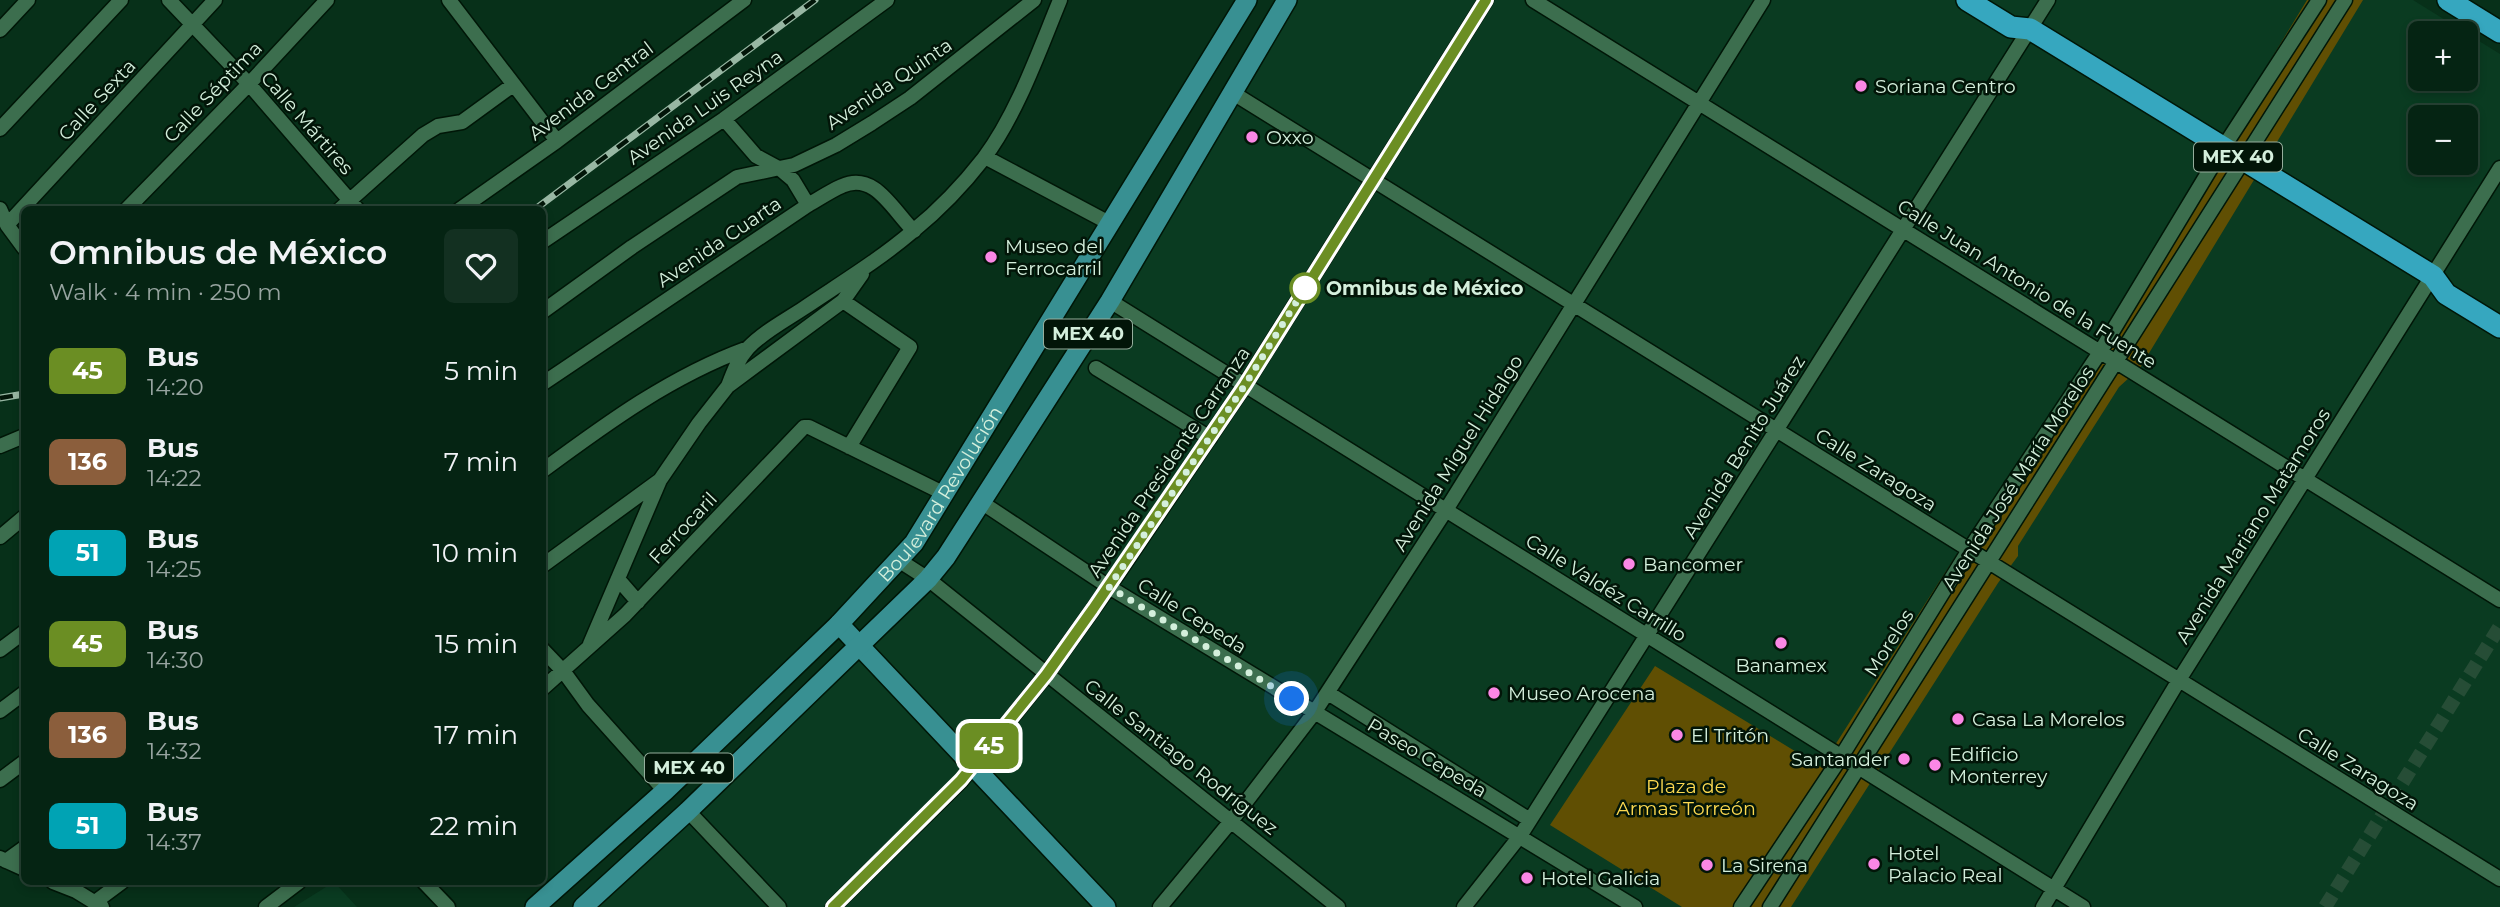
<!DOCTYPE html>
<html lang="en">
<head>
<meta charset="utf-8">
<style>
  :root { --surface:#052413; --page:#133021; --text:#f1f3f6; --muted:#97a4a0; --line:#264133 }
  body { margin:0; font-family:Montserrat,sans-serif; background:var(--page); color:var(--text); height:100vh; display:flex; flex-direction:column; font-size:26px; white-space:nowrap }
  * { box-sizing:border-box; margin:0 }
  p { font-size:23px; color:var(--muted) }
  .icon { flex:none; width:38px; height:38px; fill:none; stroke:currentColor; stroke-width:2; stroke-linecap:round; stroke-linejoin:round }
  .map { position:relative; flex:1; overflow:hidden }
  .sheet { position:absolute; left:21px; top:206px; width:525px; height:679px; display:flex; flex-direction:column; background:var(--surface); border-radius:10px; box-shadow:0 4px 10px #0003,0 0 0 2px var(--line) }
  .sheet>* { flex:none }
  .badge { padding:0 14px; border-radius:10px; font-size:24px; line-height:46px }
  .tools { position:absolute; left:2408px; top:21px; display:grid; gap:14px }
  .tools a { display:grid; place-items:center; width:70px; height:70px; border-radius:10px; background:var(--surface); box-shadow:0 4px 10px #0003,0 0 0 2px var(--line); font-size:35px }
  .you { position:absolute; width:35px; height:35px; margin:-18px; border:5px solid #fff; border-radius:50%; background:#1a73e8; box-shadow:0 0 0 10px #1a73e833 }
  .map>.badge { position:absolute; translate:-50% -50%; box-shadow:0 0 0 4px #fff }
  .round { display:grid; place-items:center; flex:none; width:74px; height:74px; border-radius:10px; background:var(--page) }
  .head { display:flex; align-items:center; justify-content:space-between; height:119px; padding:0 28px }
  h1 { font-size:33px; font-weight:600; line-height:52px }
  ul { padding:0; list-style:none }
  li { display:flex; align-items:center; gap:21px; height:91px; padding:0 28px }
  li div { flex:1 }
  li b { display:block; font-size:26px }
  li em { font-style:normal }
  li .badge { min-width:77px; font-weight:700; text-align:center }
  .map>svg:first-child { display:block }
  .built { fill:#0a3b21; fill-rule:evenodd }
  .green { fill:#604f03 }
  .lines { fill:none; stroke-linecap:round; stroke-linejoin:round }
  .minor-tunnel { stroke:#264d36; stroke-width:14; stroke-dasharray:14 7; stroke-linecap:butt }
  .minor-casing { stroke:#001607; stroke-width:17 }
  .major-casing { stroke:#001607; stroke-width:22 }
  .highway-casing { stroke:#001607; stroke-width:24 }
  .minor { stroke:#3c6e4e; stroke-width:14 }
  .major { stroke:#389092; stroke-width:19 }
  .highway { stroke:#36a7bf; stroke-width:21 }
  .rail-casing { stroke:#98b7a3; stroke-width:7 }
  .rail { stroke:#021508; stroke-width:4.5; stroke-dasharray:13; stroke-linecap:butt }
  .line-casing { stroke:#fff; stroke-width:16 }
  .line { stroke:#6b8e23; stroke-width:10 }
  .walk { stroke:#d4efdc; stroke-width:7; stroke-dasharray:0 12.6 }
  .poi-dot { fill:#fb87e5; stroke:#021508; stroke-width:2.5 }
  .stop-dot { fill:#fff; stroke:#6b8e23; stroke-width:3.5 }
  .labels { text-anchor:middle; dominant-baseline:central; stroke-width:5; stroke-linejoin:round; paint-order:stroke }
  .shield { fill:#021508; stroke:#95ae9c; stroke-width:2 }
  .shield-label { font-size:18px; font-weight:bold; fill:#d4efdc }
  .street-label { font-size:19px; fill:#d4efdc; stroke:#021508 }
  .poi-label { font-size:19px; fill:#d4efdc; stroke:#021508; text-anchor:start }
  .stop-label { font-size:19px; font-weight:bold; fill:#d4efdc; stroke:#021508; text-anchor:start }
  .park-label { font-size:19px; fill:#fcd951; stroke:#021508 }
</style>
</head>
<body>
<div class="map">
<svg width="2500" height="907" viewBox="0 0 2500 907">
  <rect width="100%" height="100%" fill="#073019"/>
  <path class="built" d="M1289,0h1124l87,54v853h-1924l331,-313 70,-91zM2420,33h46v46h-46zM2420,117h46v46h-46z
    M334,882l23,25h-63z"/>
  <path class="green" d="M2307,0h56l-223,368 -21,19 -101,159v10l-20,27 -207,324h-109l-132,-82 105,-159 166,101 134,-210 133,-198z"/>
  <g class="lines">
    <path class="minor-tunnel" d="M2325,907l175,-281"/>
    <g class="minor-casing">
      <path id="minor" d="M169,0l80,84 109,126
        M449,0l108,141
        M1533,0l967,600
        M0,30l28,-30
        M1233,93l1267,786
        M724,119l32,37 24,13 13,11 15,25
        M0,129l121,-129
        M985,157l126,67
        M0,209l7,16 17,23
        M126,210l123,-126 78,-84
        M339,210l84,-75 15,-9 24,-4 51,-37
        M459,210l98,-69 187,-141
        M7,225l208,-225
        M542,242l182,-123 163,-119
        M843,301l67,46 -61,100
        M1110,301l973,606
        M542,312l90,-65 105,-70 57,-12 42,-20 36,-22 38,-25 124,-98
        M1096,368l114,70
        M542,384l266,-179c11,-6 22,-14 34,-19 33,-15 51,25 72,45
        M728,386c5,-13 10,-27 20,-38 15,-16 38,-28 56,-40 37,-25 75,-48 109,-77 26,-21 50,-46 71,-73 33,-44 55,-107 76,-158
        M0,446l24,-10
        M542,471c65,-48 129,-95 206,-123
        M981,502l128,85 526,320
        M0,537l24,-20
        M900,561l28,18 410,328
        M542,566l118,-86
        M618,579l20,23
        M590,644l70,-164 39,-57 29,-37 115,-85 19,-27
        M542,649l22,23 24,33 77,86
        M0,650l24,-18
        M542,689l83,-74 179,-188h5l136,67
        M1328,693l202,127
        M0,711l24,-18
        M0,780l24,-18
        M688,811l91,96
        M0,858l24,11
        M6,861l18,-13
        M53,882l23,9 26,16
        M424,882l24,25
        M95,902l27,-20
        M266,907l33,-25
        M833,907l128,-126 85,-106 63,-88 136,-202 241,-385
        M1160,907l72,-87 82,-107 132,-203 317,-510
        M1464,907l56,-71 528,-836
        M1741,907l100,-150 128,-207 131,-198 123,-204 96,-148
        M1770,907l575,-907
        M2043,907l136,-227 321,-512"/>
    </g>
    <g class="major-casing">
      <g id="major">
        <path d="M839,624l267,283"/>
        <path id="s1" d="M535,907l130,-116 174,-167 75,-81 333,-543"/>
        <path d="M583,907l105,-96 240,-232 18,-22 164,-256 177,-301"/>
      </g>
    </g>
    <g class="highway-casing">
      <path id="highway" d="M1967,0l44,27 19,2 403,247 13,18 54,33
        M2448,0l52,32"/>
    </g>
    <use href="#minor" class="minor"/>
    <use href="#major" class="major"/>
    <use href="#highway" class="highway"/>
    <g class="rail-casing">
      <path id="rail" d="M534,210l281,-210
        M0,398l24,-4"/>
    </g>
    <use href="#rail" class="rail"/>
  </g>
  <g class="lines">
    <g class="line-casing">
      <path id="line" d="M833,907l128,-127 85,-105 47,-66 152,-224 241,-385"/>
    </g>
    <use href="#line" class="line"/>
    <path class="walk" d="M1292,699l-183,-112 136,-202 60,-97"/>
  </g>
  <g class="poi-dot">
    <circle cx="1861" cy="86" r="7"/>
    <circle cx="1252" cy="137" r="7"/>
    <circle cx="991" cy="257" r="7"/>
    <circle cx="1629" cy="564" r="7"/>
    <circle cx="1781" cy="643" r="7"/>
    <circle cx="1494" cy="693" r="7"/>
    <circle cx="1958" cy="719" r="7"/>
    <circle cx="1677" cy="735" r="7"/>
    <circle cx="1904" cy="759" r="7"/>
    <circle cx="1935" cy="765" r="7"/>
    <circle cx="1874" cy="864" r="7"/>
    <circle cx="1707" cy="865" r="7"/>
    <circle cx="1527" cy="878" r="7"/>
  </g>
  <circle class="stop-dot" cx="1305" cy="288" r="14"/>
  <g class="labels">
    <g class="shield">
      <rect x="2194" y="142.5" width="88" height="29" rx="5"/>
      <rect x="1044" y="319.5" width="88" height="29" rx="5"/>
      <rect x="645" y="753.5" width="88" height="29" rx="5"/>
    </g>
    <g class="shield-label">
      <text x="2238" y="157">MEX 40</text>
      <text x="1088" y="334">MEX 40</text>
      <text x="689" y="768">MEX 40</text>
    </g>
    <g class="street-label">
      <text transform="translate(889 84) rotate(-34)">Avenida Quinta</text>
      <text transform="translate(591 91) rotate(-37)">Avenida Central</text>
      <text transform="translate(213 92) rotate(-46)">Calle Séptima</text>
      <text transform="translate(97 100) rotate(-47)">Calle Sexta</text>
      <text transform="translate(705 107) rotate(-35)">Avenida Luis Reyna</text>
      <text transform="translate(307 123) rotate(49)">Calle Mártires</text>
      <text transform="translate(719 242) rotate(-34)">Avenida Cuarta</text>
      <text transform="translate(2027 284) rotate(32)">Calle Juan Antonio de la Fuente</text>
      <text transform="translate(1744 447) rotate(-58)">Avenida Benito Juárez</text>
      <text transform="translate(1458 453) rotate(-58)">Avenida Miguel Hidalgo</text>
      <text transform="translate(1169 462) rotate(-56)">Avenida Presidente Carranza</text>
      <text transform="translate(1876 470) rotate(32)">Calle Zaragoza</text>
      <text transform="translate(2018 478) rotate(-57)">Avenida José María Morelos</text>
      <text stroke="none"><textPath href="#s1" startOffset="581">Boulevard Revolución</textPath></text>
      <text transform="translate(2253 526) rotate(-58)">Avenida Mariano Matamoros</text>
      <text transform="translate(683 528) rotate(-47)">Ferrocaril</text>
      <text transform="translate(1606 588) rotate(32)">Calle Valdéz Carrillo</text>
      <text transform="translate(1192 616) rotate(32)">Calle Cepeda</text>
      <text transform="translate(1889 643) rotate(-58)">Morelos</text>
      <text transform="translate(1181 757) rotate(38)">Calle Santiago Rodríguez</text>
      <text transform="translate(1427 758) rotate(31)">Paseo Cepeda</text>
      <text transform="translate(2358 769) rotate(32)">Calle Zaragoza</text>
    </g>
    <g class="poi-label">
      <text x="1875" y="86">Soriana Centro</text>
      <text x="1266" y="137">Oxxo</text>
      <text x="1005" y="246">Museo del<tspan x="1005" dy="22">Ferrocarril</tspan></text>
      <text x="1643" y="564">Bancomer</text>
      <text x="1781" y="665" text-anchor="middle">Banamex</text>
      <text x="1508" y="693">Museo Arocena</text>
      <text x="1972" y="719">Casa La Morelos</text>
      <text x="1691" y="735">El Tritón</text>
      <text x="1949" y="754">Edificio<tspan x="1949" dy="22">Monterrey</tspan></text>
      <text x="1890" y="759" text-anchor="end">Santander</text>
      <text x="1888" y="853">Hotel<tspan x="1888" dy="22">Palacio Real</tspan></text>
      <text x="1721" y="865">La Sirena</text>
      <text x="1541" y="878">Hotel Galicia</text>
    </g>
    <g class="stop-label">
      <text x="1326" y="288">Omnibus de México</text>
    </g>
    <g class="park-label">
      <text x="1686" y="786">Plaza de<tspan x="1686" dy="22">Armas Torreón</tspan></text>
    </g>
  </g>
</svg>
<div class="tools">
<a>+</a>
<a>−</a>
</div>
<div class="you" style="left:1292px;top:699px"></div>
<b class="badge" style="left:989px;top:746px;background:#6b8e23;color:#fff">45</b>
<section class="sheet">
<div class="head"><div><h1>Omnibus de México</h1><p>Walk · 4 min · 250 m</p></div><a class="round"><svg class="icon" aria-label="heart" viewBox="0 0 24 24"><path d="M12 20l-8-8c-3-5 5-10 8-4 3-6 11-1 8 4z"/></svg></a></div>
<ul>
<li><span class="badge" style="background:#6b8e23;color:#fff">45</span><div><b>Bus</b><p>14:20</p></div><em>5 min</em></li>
<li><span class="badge" style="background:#8b5e3c;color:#fff">136</span><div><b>Bus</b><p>14:22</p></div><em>7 min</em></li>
<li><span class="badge" style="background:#00a3b4;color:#fff">51</span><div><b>Bus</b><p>14:25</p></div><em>10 min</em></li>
<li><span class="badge" style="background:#6b8e23;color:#fff">45</span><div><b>Bus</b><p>14:30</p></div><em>15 min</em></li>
<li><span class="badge" style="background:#8b5e3c;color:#fff">136</span><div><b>Bus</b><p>14:32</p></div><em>17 min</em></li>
<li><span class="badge" style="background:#00a3b4;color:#fff">51</span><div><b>Bus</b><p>14:37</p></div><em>22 min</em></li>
</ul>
</section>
</div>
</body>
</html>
